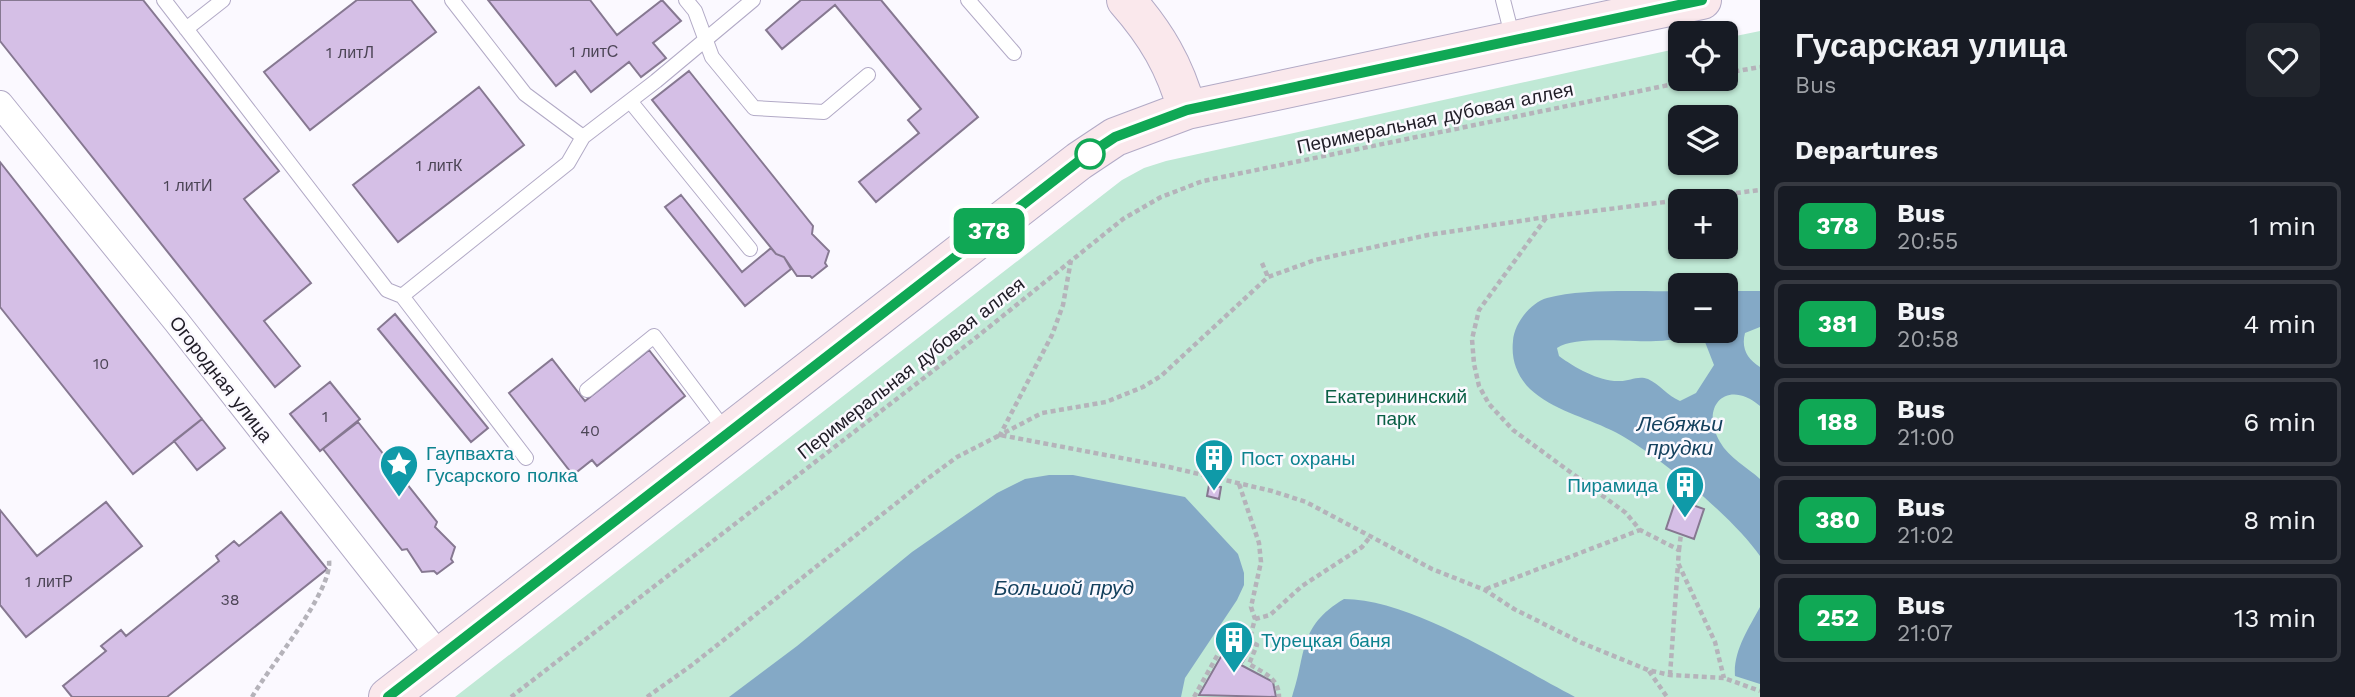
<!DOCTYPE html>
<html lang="en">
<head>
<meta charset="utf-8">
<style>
  :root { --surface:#171b24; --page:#20242c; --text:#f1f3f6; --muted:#9ea1a6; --line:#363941 }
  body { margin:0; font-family:"Work Sans",sans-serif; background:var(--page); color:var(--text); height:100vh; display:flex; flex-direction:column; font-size:26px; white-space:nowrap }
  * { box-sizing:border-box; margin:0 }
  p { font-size:23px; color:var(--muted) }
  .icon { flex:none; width:38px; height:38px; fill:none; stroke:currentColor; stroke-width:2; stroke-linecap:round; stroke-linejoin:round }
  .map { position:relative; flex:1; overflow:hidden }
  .sheet { display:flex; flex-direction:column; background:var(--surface); width:595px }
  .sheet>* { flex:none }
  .badge { padding:0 14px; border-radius:10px; font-size:24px; line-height:46px }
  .fabs { position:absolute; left:1668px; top:21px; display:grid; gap:14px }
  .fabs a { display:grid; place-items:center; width:70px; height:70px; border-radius:10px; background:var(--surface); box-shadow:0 2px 5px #0004; font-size:35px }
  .map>.badge { position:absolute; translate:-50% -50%; box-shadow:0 0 0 4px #fff }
  h2 { padding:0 35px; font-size:26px; line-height:63px }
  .round { display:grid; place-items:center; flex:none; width:74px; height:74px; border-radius:10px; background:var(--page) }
  .head { display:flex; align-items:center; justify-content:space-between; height:119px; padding:0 35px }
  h1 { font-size:33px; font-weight:800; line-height:52px }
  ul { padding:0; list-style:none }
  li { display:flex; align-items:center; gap:21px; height:88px; margin:0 14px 10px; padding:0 21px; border:4px solid var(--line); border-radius:10px }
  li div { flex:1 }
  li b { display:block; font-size:26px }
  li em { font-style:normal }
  li .badge { min-width:77px; font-weight:700; text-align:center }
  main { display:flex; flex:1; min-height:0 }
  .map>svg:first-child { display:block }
  .green { fill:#c0e9d6; fill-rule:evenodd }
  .water { fill:#84a9c6; fill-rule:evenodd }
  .building { fill:#d5bfe6; stroke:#867891; stroke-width:2 }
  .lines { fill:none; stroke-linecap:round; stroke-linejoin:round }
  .lane-casing { stroke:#b2aac6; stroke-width:16 }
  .street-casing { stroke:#b2aac6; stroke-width:28 }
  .secondary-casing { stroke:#b2aac6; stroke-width:40 }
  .path { stroke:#b5b3ba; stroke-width:4.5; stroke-dasharray:5 3.5; stroke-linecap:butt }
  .lane { stroke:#fff; stroke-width:14 }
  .street { stroke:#fff; stroke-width:26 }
  .secondary { stroke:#fae8ec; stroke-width:38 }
  .line-casing { stroke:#fff; stroke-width:16 }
  .line { stroke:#10a855; stroke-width:10 }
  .stop-dot { fill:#fff; stroke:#10a855; stroke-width:3.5 }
  .labels { text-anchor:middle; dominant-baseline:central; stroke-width:5; stroke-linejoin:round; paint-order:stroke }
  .number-label { font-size:16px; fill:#4c4556 }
  .street-label { font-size:19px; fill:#1f1c26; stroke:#fbf9ff }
  .park-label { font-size:19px; fill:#0a6045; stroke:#fbf9ff }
  .culture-label { font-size:19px; fill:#0d838f; stroke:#fbf9ff; text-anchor:start }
  .water-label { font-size:21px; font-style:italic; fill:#14415e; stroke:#fbf9ff }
</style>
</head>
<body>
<main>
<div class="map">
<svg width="1760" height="697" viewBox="0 0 1760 697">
  <rect width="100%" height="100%" fill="#fbf9ff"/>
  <path class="green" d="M1760,31v666h-1305l667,-517 22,-12 22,-7 514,-113v31h46v-41zM1680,117h46v46h-46zM1680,201h46v46h-46zM1680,285h46v46h-46z"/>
  <path class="water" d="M1680,291v40h46v-40h34v36l-15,6c-4,15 2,26 15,34v39c-33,-28 -61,0 -40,36 9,16 27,25 40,37v77c-27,-39 -106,-105 -149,-126 -27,-13 -58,-20 -81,-41 -13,-13 -19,-29 -17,-48 1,-17 17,-38 34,-43 37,-10 94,-6 133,-7zM1684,337l21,5 9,23 -18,28 -16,8c-12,-5 -21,-17 -32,-22 -10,-4 -18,2 -28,2 -20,1 -45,-13 -61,-25l-2,-8c20,-13 74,-5 99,-7 9,0 19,-2 28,-4z
    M1049,475h24l112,22 53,57 6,19v12l-7,15 -52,78 -4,19h-452l68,-51 115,-94 85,-59 28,-14z
    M1344,599c68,0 169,66 231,98h-283c15,-43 5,-70 52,-98z
    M1760,607v77l-25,-8c-2,-25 14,-48 25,-69z"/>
  <path class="building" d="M0,0h143l136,171 -35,28 67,84 -47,38 36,45 -25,21 -275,-346z
    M357,0h54l25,32 -126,98 -46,-58z
    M488,0h102l27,35 45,-35 19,21 -28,22 13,15 -25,19 -12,-15 -38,30 -16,-21 -19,15z
    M801,0h80l97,117 -102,85 -17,-20 60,-49 -11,-13 13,-11 -86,-104 -53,44 -16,-19z
    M689,71l124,155 -1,8 17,17 -4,12 2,3 -15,12 -2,-2h-13l-13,-19 -8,-3 -124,-154z
    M479,87l45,58 -126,97 -45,-57z
    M0,162l202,257 -69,55 -133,-167z
    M681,195l61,77 29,-24 5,6 8,3 7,12 -46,37 -80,-99z
    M395,314l93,114 -17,14 -93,-113z
    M649,350l36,46 -88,70 -5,-6 -19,15 -64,-82 43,-34 33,42z
    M330,382l30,37 -40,32 -30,-37z
    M202,419l23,29 -28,22 -23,-29z
    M358,422l79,100 -2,5 20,20 -4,12 2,3 -16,12 -3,-3 -12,1 -15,-23 -5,1 -79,-101z
    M1209,485l12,2 -2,12 -12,-3z
    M1676,499l28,10 -10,30 -28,-10z
    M106,502l36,44 -116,91 -26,-32v-95l37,46z
    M281,512l46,57 -160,128h-95l-9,-11 43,-35 -5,-5 20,-16 5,6 93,-75 -3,-5 18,-15 5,5z
    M1231,639l19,11 -9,15 32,17 3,15 -77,-2z"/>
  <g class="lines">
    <g class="lane-casing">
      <path id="lane" d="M164,0l223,290 15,6 166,-133 15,-26 73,-56 97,-81
        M452,0l73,94 58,43
        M686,0l9,11 17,46 42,51 70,4 44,-37
        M968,0l46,53
        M1503,0l10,39
        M186,29l37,-29
        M630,101l120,148
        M402,296l124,162
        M587,390l67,-54 73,97"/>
    </g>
    <g class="street-casing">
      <path id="street" d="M0,104l176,217 264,336"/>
    </g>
    <g class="secondary-casing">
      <path id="secondary" d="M1126,0c30,34 49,66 61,110
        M388,697l691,-536 36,-24 72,-27 515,-110"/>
    </g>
    <path class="path" d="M1726,73l34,-6
      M1546,218l-67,92 -7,29 2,25 5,22 10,18 24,26 113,83 14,17 39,20 -1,13 37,79 9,36
      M1071,260l-8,45 -11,30 -52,100 42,-22 64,-11 37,-15 18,-11 107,-99 47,-17 113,-25 118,-18 214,-27
      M1262,263l6,14
      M1239,484l20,59 2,19 -10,45 4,12 -6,22 -8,4
      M1679,550l2,-16
      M1486,589l154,-59
      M1255,619l15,-4 32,-29 60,-39 8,-10
      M1649,671l18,26
      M1670,675l8,-111
      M252,697c17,-30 81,-106 77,-137
      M511,697l462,-357 150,-121 38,-22 42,-16 495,-102
      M647,697l45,-32 231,-183 34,-25 43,-22 169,32 103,24 34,11 126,67 53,21 29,19 68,34 66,27 22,5 54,3 36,13
      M1194,697l37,-66 26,14 -8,19c15,9 30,14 30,33"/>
    <use href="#lane" class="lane"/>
    <use href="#street" class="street"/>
    <use href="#secondary" class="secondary"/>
  </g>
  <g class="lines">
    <g class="line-casing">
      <path id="line" d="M388,697l691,-536 36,-24 72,-27 515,-110"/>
    </g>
    <use href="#line" class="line"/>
  </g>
  <defs>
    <g id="building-pin" transform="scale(2.0125)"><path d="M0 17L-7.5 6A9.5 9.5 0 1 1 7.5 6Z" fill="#0f9aa8" stroke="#fbf9ff"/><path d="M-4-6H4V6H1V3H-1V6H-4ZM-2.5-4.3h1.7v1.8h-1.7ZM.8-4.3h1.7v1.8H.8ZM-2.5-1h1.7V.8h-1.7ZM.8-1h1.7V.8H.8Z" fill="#fff"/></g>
    <g id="sight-pin" transform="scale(2.0125)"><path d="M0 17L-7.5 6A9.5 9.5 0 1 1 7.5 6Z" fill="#0f9aa8" stroke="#fbf9ff"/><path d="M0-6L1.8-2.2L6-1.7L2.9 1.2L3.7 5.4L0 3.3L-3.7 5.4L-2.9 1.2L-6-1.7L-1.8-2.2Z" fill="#fff"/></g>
  </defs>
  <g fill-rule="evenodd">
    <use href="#building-pin" x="1214" y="458"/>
    <use href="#sight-pin" x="399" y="464"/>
    <use href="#building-pin" x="1685" y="485"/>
    <use href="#building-pin" x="1234" y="640"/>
  </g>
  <circle class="stop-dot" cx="1090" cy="154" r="14"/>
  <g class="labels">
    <g class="number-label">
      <text x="594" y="51">1 литС</text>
      <text x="350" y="52">1 литЛ</text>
      <text x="439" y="165">1 литК</text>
      <text x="188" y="185">1 литИ</text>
      <text x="101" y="363">10</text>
      <text x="325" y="416">1</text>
      <text x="590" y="430">40</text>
      <text x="49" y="581">1 литР</text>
      <text x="230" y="599">38</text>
    </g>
    <g class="street-label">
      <text transform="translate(1435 118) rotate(-12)">Перимеральная дубовая аллея</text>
      <text transform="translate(911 368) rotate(-38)">Перимеральная дубовая аллея</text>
      <text transform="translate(221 379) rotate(52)">Огородная улица</text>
    </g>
    <g class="park-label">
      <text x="1396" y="396">Екатерининский<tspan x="1396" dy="22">парк</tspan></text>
    </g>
    <g class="culture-label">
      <text x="426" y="453">Гаупвахта<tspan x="426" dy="22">Гусарского полка</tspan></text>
      <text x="1241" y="458">Пост охраны</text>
      <text x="1658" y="485" text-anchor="end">Пирамида</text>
      <text x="1261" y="640">Турецкая баня</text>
    </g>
    <g class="water-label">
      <text x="1680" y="423">Лебяжьи<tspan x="1680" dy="24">прудки</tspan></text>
      <text x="1064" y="587">Большой пруд</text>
    </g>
  </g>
</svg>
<div class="fabs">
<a><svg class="icon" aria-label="locate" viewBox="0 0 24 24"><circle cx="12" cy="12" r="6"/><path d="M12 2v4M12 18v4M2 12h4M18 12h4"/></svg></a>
<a><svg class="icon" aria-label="layers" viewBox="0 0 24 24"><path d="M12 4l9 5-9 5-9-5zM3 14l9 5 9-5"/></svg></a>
<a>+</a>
<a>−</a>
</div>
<b class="badge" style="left:989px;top:231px;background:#10a855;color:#fff">378</b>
</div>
<section class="sheet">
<div class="head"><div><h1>Гусарская улица</h1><p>Bus</p></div><a class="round"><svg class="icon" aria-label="heart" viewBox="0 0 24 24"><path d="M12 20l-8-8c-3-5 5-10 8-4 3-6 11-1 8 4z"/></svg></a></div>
<h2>Departures</h2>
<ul>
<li><span class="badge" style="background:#10a855;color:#fff">378</span><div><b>Bus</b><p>20:55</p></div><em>1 min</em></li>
<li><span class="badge" style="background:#10a855;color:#fff">381</span><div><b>Bus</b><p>20:58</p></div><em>4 min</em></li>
<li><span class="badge" style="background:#10a855;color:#fff">188</span><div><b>Bus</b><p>21:00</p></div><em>6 min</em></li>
<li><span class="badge" style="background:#10a855;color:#fff">380</span><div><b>Bus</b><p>21:02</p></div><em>8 min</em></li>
<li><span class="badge" style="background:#10a855;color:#fff">252</span><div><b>Bus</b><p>21:07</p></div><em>13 min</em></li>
</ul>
</section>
</main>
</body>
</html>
